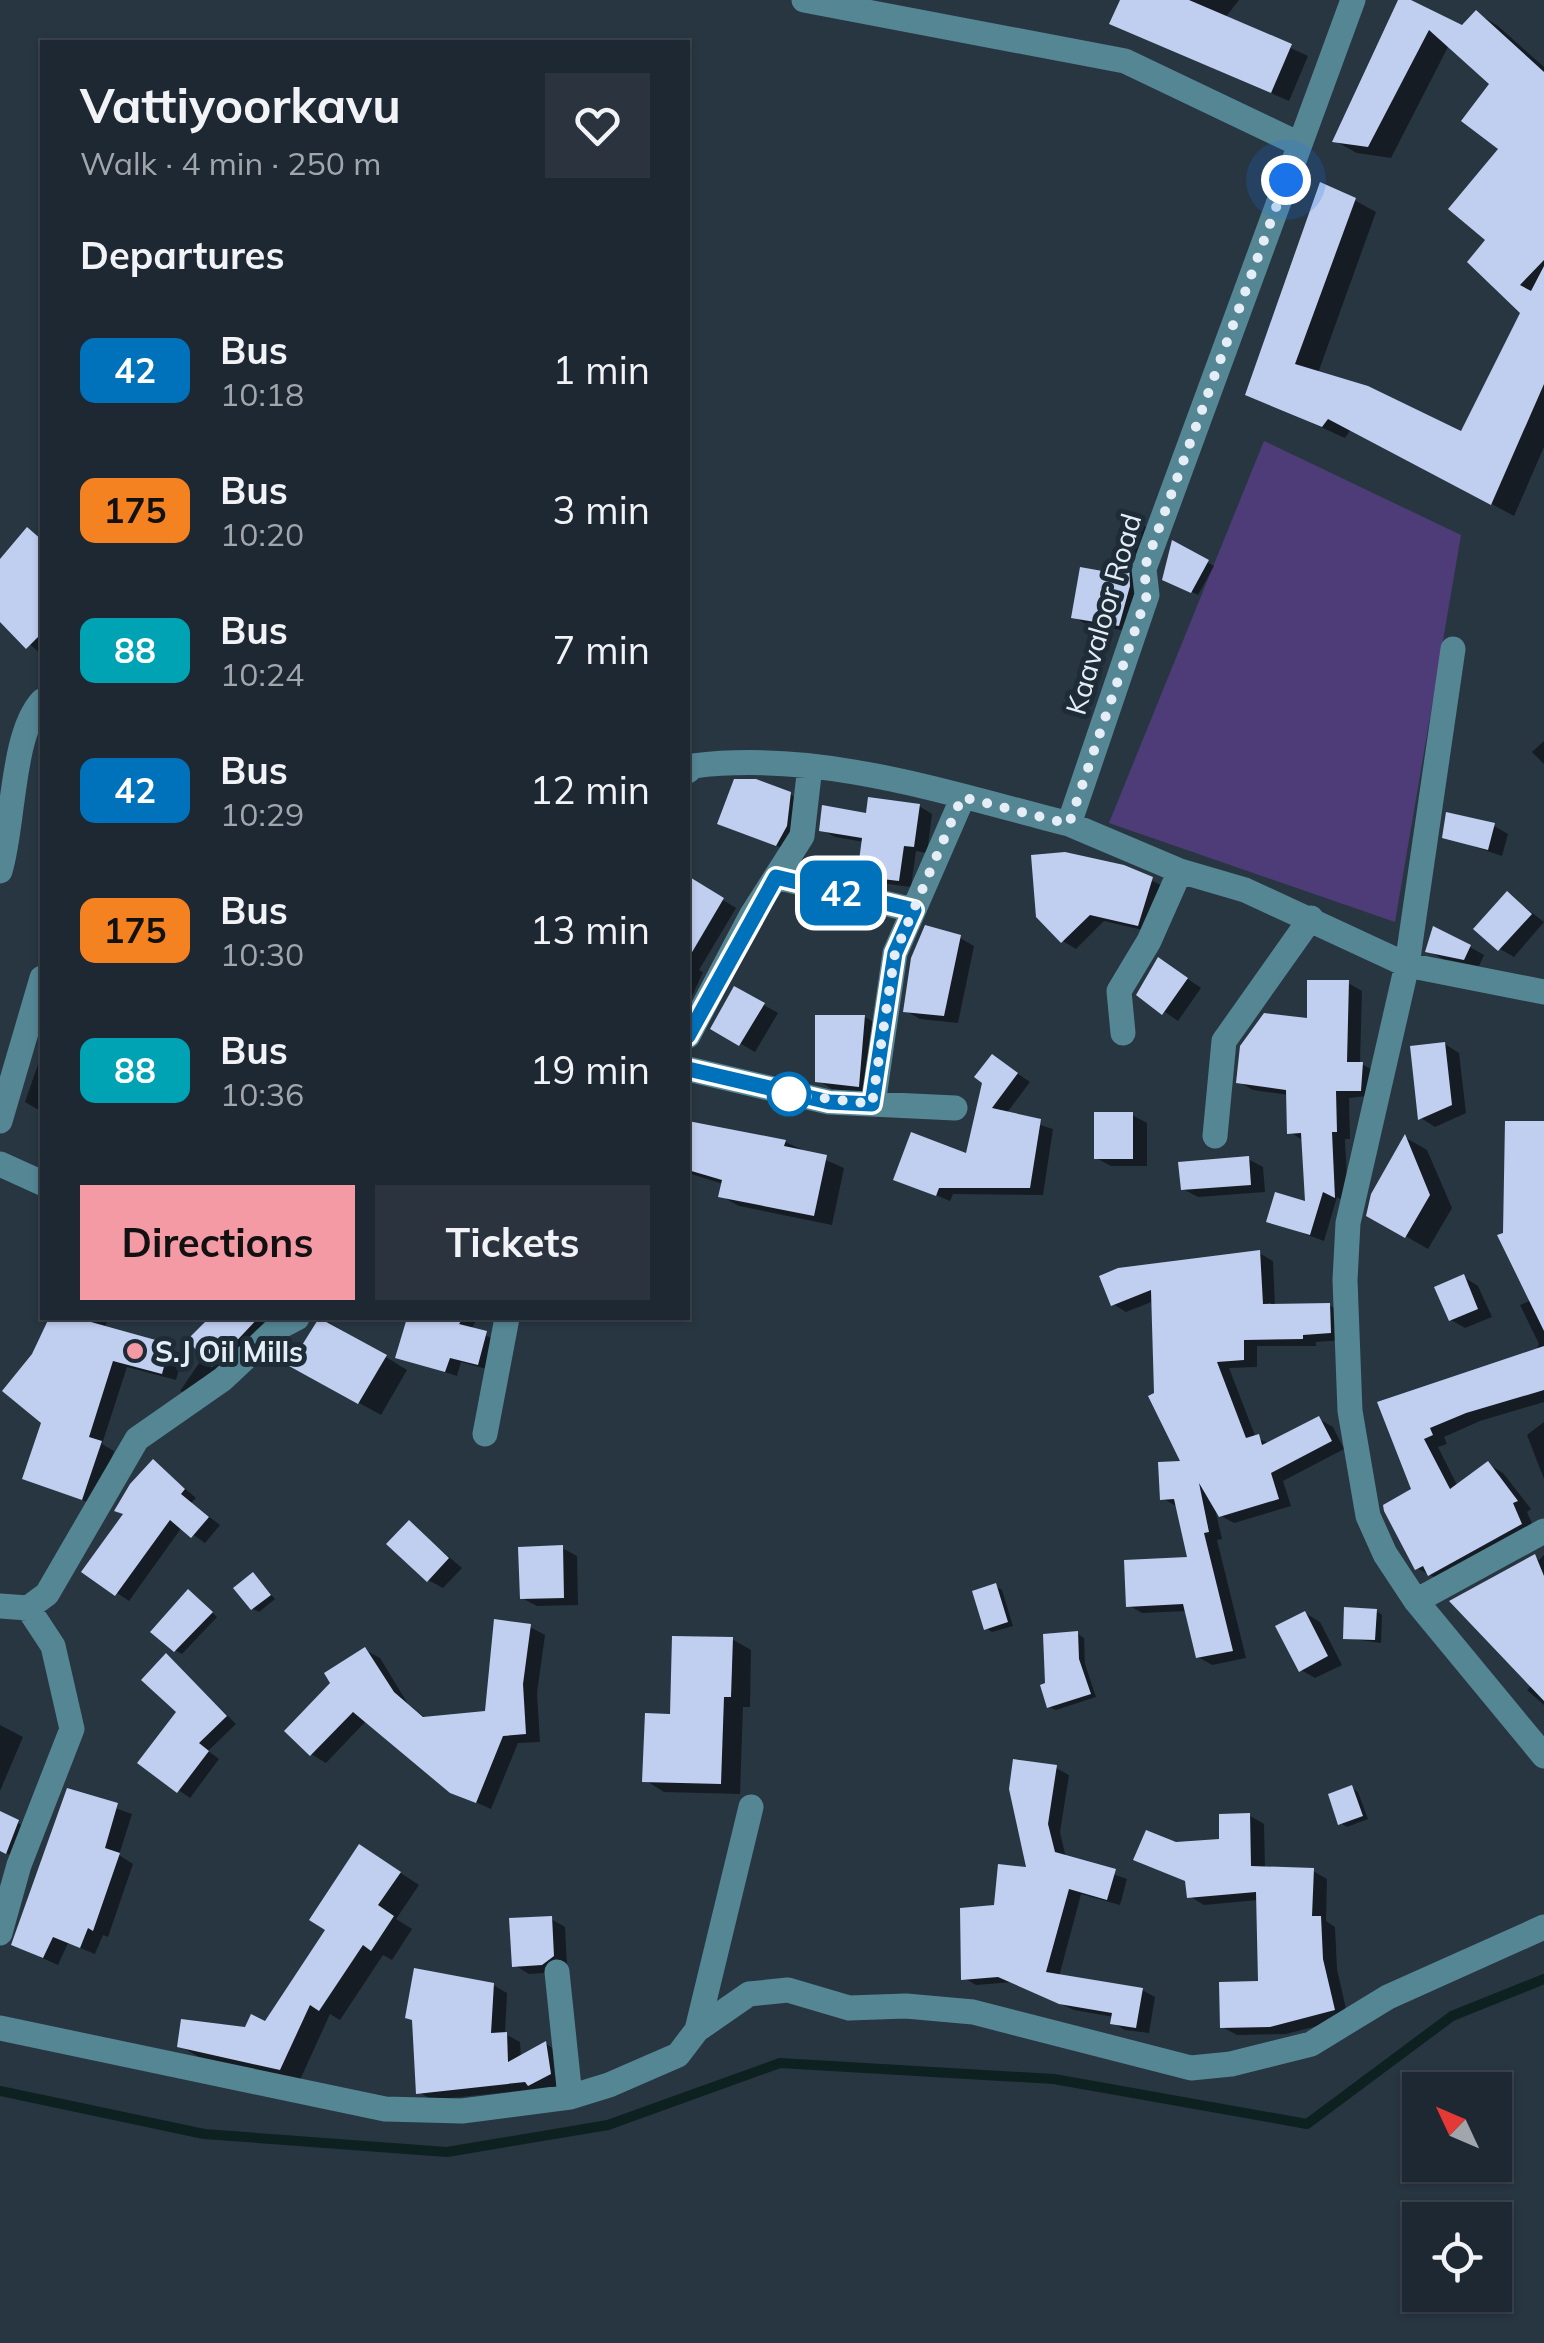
<!DOCTYPE html>
<html lang="en">
<head>
<meta charset="utf-8">
<style>
  :root { --surface:#1e2832; --page:#2b343e; --text:#f1f3f6; --muted:#a1a6ac; --line:#3c444d; --accent:#f49aa5 }
  body { margin:0; font-family:Mulish,sans-serif; background:var(--page); color:var(--text); height:100vh; display:flex; flex-direction:column; font-size:38px; white-space:nowrap }
  * { box-sizing:border-box; margin:0 }
  p { font-size:32px; color:var(--muted) }
  .icon { flex:none; width:55px; height:55px; fill:none; stroke:currentColor; stroke-width:2; stroke-linecap:round; stroke-linejoin:round }
  .map { position:relative; flex:1; overflow:hidden }
  .sheet { position:absolute; left:40px; top:40px; width:650px; height:1280px; display:flex; flex-direction:column; background:var(--surface); border-radius:0px; box-shadow:0 2px 8px #0004,0 0 0 2px var(--line) }
  .sheet>* { flex:none }
  .badge { padding:0 20px; border-radius:15px; font-size:35px; line-height:65px }
  .needle { width:65px; rotate:314deg }
  .fabs { position:absolute; left:1402px; top:2072px; display:grid; gap:20px }
  .fabs a { display:grid; place-items:center; width:110px; height:110px; border-radius:0px; background:var(--surface); box-shadow:0 2px 8px #0004,0 0 0 2px var(--line); font-size:50px }
  .you { position:absolute; width:50px; height:50px; margin:-25px; border:8px solid #fff; border-radius:50%; background:#1a73e8; box-shadow:0 0 0 15px #1a73e833 }
  .map>.badge { position:absolute; translate:-50% -50%; box-shadow:0 0 0 5px #fff }
  h2 { padding:0 40px; font-size:38px; line-height:90px }
  .round { display:grid; place-items:center; flex:none; width:105px; height:105px; border-radius:0px; background:var(--page) }
  .summary { display:flex; align-items:center; justify-content:space-between; height:170px; padding:0 40px }
  h1 { font-size:48px; font-weight:700; line-height:75px }
  .primary-button { display:flex; gap:20px; margin-top:auto; padding:20px 40px }
  .primary-button a { flex:1; height:115px; border-radius:0px; background:var(--accent); color:#111; font-size:40px; font-weight:700; line-height:115px; text-align:center }
  .primary-button a+a { background:var(--page); color:var(--text) }
  ul { padding:0; list-style:none }
  li { display:flex; align-items:center; gap:30px; height:140px; padding:0 40px }
  li div { flex:1 }
  li b { display:block; font-size:38px }
  li em { font-style:normal }
  li .badge { min-width:110px; font-weight:700; text-align:center }
  .map>svg:first-child { display:block }
  .green { fill:#4d3c78 }
  .shadow { fill:#0007 }
  .lines { fill:none; stroke-linecap:round; stroke-linejoin:round }
  .stream { stroke:#0d2120; stroke-width:10 }
  .building { fill:#c0cef0 }
  .minor { stroke:#558694; stroke-width:25 }
  .line-casing { stroke:#fff; stroke-width:22 }
  .line { stroke:#0072bc; stroke-width:15 }
  .walk { stroke:#e5eef6; stroke-width:10; stroke-dasharray:0 18 }
  .stop-dot { fill:#fff; stroke:#0072bc; stroke-width:5 }
  .poi-dot { fill:#f49aa5; stroke:#1e2c38; stroke-width:4 }
  .labels { text-anchor:middle; dominant-baseline:central; stroke-width:10; stroke-linejoin:round; paint-order:stroke }
  .street-label { font-size:28px; fill:#e5eef6; stroke:#1e2c38 }
  .poi-label { font-size:28px; font-weight:bold; fill:#e5eef6; stroke:#1e2c38; text-anchor:start }
</style>
</head>
<body>
<div class="map">
<svg width="1544" height="2343" viewBox="0 0 1544 2343">
  <rect width="100%" height="100%" fill="#283642"/>
  <path class="green" d="M1264,441l197,94 -66,387 -286,-99z"/>
  <path class="shadow" d="M1123,0h116l-14,18 83,38 -19,45 -177,-78z
    M1401,0l62,28 14,-15 21,13 46,41v380l-30,69 -163,-87 -6,9 -97,-44 106,-194 22,12 -58,161 144,61 62,-121 -36,-73 13,-92 -9,-64 -43,-39 -58,113 -34,-5 -22,-12z
    M1138,522l10,6 -16,104 -46,-8 -12,-7 35,-42z
    M28,530l14,9v116l-42,-37v-47z
    M1174,544l40,22 -16,29 -27,-13z
    M1544,741v23l-12,-12z
    M790,794l14,9 -12,49 -72,-29z
    M919,806l13,8 -5,39 -11,-2 -5,36 -38,-5 -13,-8 4,-32 -29,-5 -13,-7z
    M1494,826l14,8 -6,22 -57,-19z
    M1123,867l42,20 -14,45 -47,-11 -28,28 -13,-8z
    M688,879l48,29 -37,62 4,2 -15,33z
    M1507,894l37,28 -30,35 -14,-8z
    M960,938l14,8 -16,77 -38,-4 -14,-8z
    M1470,947l14,8 -5,11 -36,-7 -15,-8z
    M1173,969l28,19 -23,33 -39,-27z
    M1348,983l14,8 -2,72 16,9 -1,23 -26,3 1,41h-5l3,64 -11,-6 -13,44 -55,-20 38,-17 -3,-63 -14,-9 -1,-37 -36,-5 -14,-8z
    M735,989l43,24 -23,39 -42,-24z
    M865,1017l14,8 -6,69 -41,-5 -15,-9z
    M1445,1044l14,9 7,60 -31,14 -14,-9z
    M42,1053v59l-17,-10z
    M1005,1065l25,17 -24,32 47,15 -10,66 -90,-1 -3,7 -54,-23 72,-21z
    M1132,1115l15,8v43h-36l-15,-8z
    M688,1123l97,19 59,26 -12,57 -93,-19 -18,-10 2,-12 -35,-11z
    M1544,1124v278l-64,19 -36,16 3,7 -9,3 20,40 30,-23 15,9 28,36 -4,3 9,21 -91,50 -28,-15 -3,-78 -33,-86 155,-53 3,-7 -19,-39 12,-5 -27,-66z
    M1406,1138l21,12 25,58 -24,41 -59,-34z
    M1248,1159l15,8 2,25 -67,5 -15,-8z
    M1259,1253l14,8 2,45 54,-1 14,8 1,27 -28,2v4h-59v21l-28,1 27,70 15,6 48,-25 14,8 11,22 -61,32 8,25 -57,17 -18,-10 6,26 -5,1 29,118 -34,7 -14,-8 -11,-46 -45,2 -14,-8 62,-45 -14,-54 -14,-8 22,-35 -28,-69 -2,-93 -28,11 -13,-8 -11,-27z
    M1464,1277l14,9 14,31 -27,11 -14,-8z
    M51,1318h58l-5,10 79,26 -7,26 -49,-13 -25,77 12,7 -19,54 -70,-27 19,-56 -7,-72z
    M230,1318h37l-14,20 -68,55 -5,-2z
    M322,1318l85,52 -26,45 -89,-49z
    M409,1318l67,3 -5,9 26,10 -7,30 -29,-8 -4,14 -59,-19z
    M1544,1422v57l-17,-44z
    M153,1462l43,36 -5,5 29,22 -15,18 -23,-16 -53,74 -45,-30 41,-57z
    M409,1523l53,45 -19,20 -15,-8z
    M562,1548l15,8 1,49 -41,1 -15,-8z
    M1544,1555v150l-17,-15 5,-5 3,-128 4,3z
    M253,1575l22,24 -16,13 -6,-3z
    M995,1586l7,4 11,36 -21,6 -6,-4z
    M195,1596l22,21 -35,37 -7,-4z
    M1376,1611l6,4 -1,28 -35,-5z
    M1305,1613l15,9 22,43 -27,13 -14,-8z
    M530,1627l15,8 -8,58 3,49 -22,1 -27,66 -40,-18 -84,-71 -41,43 -15,-9 54,-104 15,8 28,46 19,15 61,-5z
    M1078,1634l6,4 1,26 11,33 -40,13 -7,-3z
    M732,1639l19,11 -1,57h-7l-3,87 -76,-2 -19,-12 28,-63z
    M167,1656l69,68 -28,27 11,8 -29,39 -50,-35 39,-52z
    M0,1725l23,12 -23,54z
    M1056,1768l13,7 -9,57 6,26 61,21 -7,26 -39,-11 -22,83 83,13 13,7 -6,36 -24,-3 -12,-7 1,-6 -40,-7 -61,-28 -37,3 -12,-7 32,-70 34,-38z
    M1352,1788l6,4 10,27 -21,8 -7,-4z
    M68,1791l64,23 -13,41 14,9 -25,73 -5,-2 -8,19 -27,-11 -10,22 -29,-13z
    M0,1813l32,18 -11,29 -21,-10z
    M1250,1816l14,8 1,45 48,2 14,8 -1,42 9,6 2,42 11,49 -62,16 -49,1 -15,-8 38,-44 -2,-83 -54,5 -15,-9 -1,-14 -52,-23 40,-14 46,-4z
    M379,1859l40,26 -23,34 16,10 -20,31 -9,-5 -43,65 -10,-6 -30,66 -101,-23 -19,-11 86,-22z
    M551,1919l14,8 2,38 -9,7 -29,2 -15,-9z
    M493,1985l14,8 -2,41 15,8 1,16 25,-14 13,8 5,29 -20,11 -8,-3 -104,11 -13,-8z"/>
  <g class="lines">
    <path class="stream" d="M0,2091l204,43 243,18 161,-27 172,-62 274,16 253,45 145,-108 92,-37"/>
  </g>
  <path class="building" d="M1120,0h69l103,44 -21,49 -162,-69z
    M1398,0h13l51,25 14,-15 68,62v188l-24,25 11,6 13,-25v118l-53,121 -163,-86 -6,8 -77,-32 75,-213 36,16 -61,166 73,22 93,45 59,-118 -53,-51 18,-22 -37,-31 50,-60 -37,-28 28,-37 -60,-54 -61,117 -36,-5z
    M1137,519l6,5 -14,40 1,22 -11,40 -48,-8 9,-51 28,5z
    M27,527l15,13v93l-16,16 -26,-27v-63z
    M1172,540l37,20 -18,33 -29,-13z
    M734,779h22l35,13 -4,34 -11,20 -59,-22z
    M868,797l52,7 -6,43 -10,-1 -5,35 -42,-5 5,-38 -43,-7 3,-26 44,8z
    M1446,812l49,11 -7,27 -46,-12z
    M1065,852l59,13 29,12 -15,49 -48,-11 -29,28 -25,-26 -5,-62z
    M688,876l36,22 -36,61z
    M1507,891l25,23 -34,37 -25,-22z
    M925,925l36,10 -17,81 -41,-4 8,-54z
    M1433,926l38,19 -7,15 -39,-8z
    M1158,957l30,21 -26,37 -26,-20z
    M1307,980h42l-2,82h16l-2,29h-25l1,41h-5l3,66 -12,-6 -13,43 -44,-13 9,-30 30,9 -4,-68 -14,1 -1,-44 -50,-7 4,-37 24,-33 43,5z
    M734,986l31,17 -26,43 -29,-17z
    M815,1015h50l-6,72 -44,-5z
    M1445,1042l7,63 -34,15 -8,-74z
    M992,1054l26,19 -26,35 49,11 -11,69h-91l-3,8 -43,-16 18,-48 55,21 16,-70 -8,-6z
    M1094,1112h39v47h-39z
    M688,1121l98,19 -2,6 43,9 -13,61 -96,-19 4,-17 -34,-10z
    M1505,1121h39v210l-47,-96 6,-2z
    M1405,1134l25,61 -25,43 -39,-22 5,-22z
    M1249,1156l2,29 -70,5 -3,-28z
    M1260,1250l3,54 67,-1 1,30 -28,2v4l-59,1v20l-27,2 29,76 13,-4 3,11 57,-29 13,25 -61,32 8,26 -60,18 -20,-34 10,49 -5,1 29,118 -37,7 -13,-54 -57,3 -2,-47 63,-3 -13,-58 -14,1 -2,-38 22,-1 -32,-65 6,-3 -3,-103 -40,16 -12,-30 19,-8z
    M1464,1274l14,35 -29,12 -15,-34z
    M49,1318h44l-2,4 79,22 -8,30 -49,-13 -24,76 13,4 -20,59 -60,-21 19,-56 -39,-32 30,-37z
    M209,1318h49l-46,49 -25,-27z
    M319,1318l68,37 -29,49 -69,-38z
    M407,1318h56l-4,6 28,7 -9,34 -28,-7 -5,14 -50,-14z
    M1544,1346v44l-78,23 -36,15 3,7 -9,4 26,50 38,-28 30,40 -5,2 9,21 -94,52 -5,-10 -8,4 -31,-59 -1,-6 28,-16 -34,-87z
    M153,1459l32,30 -4,5 28,23 -18,21 -21,-18 -55,76 -34,-24 42,-58 -9,-3 16,-27z
    M409,1520l40,38 -22,24 -41,-38z
    M563,1545l1,53 -44,1 -2,-52z
    M1535,1554l9,22v125l-95,-100z
    M253,1572l18,23 -20,15 -18,-22z
    M996,1583l12,39 -24,8 -12,-39z
    M188,1589l25,23 -39,40 -24,-20z
    M1344,1607l33,2 -2,31 -32,-1z
    M1305,1611l23,45 -29,16 -24,-46z
    M494,1619l37,5 -8,60 3,50 -23,2 -27,67 -26,-10 -97,-81 -43,44 -26,-25 46,-48 -6,-10 41,-26 29,45 29,25 62,-6z
    M1078,1631l1,28 12,35 -44,14 -7,-23 5,-2 -2,-49z
    M672,1636l61,1 -2,60h-7l-3,87 -79,-2 3,-69 25,1z
    M166,1653l61,63 -28,27 10,8 -32,42 -40,-30 39,-51 -35,-32z
    M1013,1759l44,6 -9,59 7,28 61,17 -9,31 -38,-11 -23,83 97,16 -7,40 -26,-4 2,-11 -53,-9 -61,-27 -37,3 -1,-72 34,-3 4,-41 28,3 -17,-78z
    M1352,1785l11,31 -25,9 -10,-31z
    M67,1788l51,15 -13,45 15,5 -27,78 -5,-3 -8,20 -27,-11 -10,21 -32,-13z
    M0,1811l19,9 -13,34 -6,-3z
    M1250,1813l1,53 63,2 -2,48h9l2,43 12,51 -65,17 -50,1 -1,-46 39,-1 -2,-89 -69,6 -2,-17 -52,-21 13,-30 30,12 43,-3v-25z
    M359,1844l42,28 -23,33 16,11 -23,35 -8,-6 -44,66 -9,-6 -30,65 -103,-23 4,-28 64,8 6,-13 14,7 60,-91 -16,-10z
    M552,1916l2,40 -12,9 -30,2 -3,-49z
    M414,1968l80,15 -3,50 16,-1 1,30 38,-21 5,33 -23,12 -3,-4 -109,12 -4,-74 -7,-2z"/>
  <g class="lines">
    <path class="minor" d="M804,0l321,61 174,83
      M688,771l5,-5c128,-16 254,27 376,58l78,-229 -3,-26 209,-569
      M1069,824l111,47 65,19 162,75 137,27
      M0,871c14,-45 11,-137 42,-170
      M776,877l137,33
      M1123,1033l-4,-42 30,-50 31,-70
      M688,1036l63,-120 51,-80 8,-70
      M688,1069l141,33 126,6
      M873,1104l22,-151 68,-156
      M0,1121l42,-143
      M1215,1136l9,-95 87,-123
      M0,1164l42,19
      M485,1434l22,-116
      M1544,1531l-128,70 128,155
      M1416,1601l-31,-47 -17,-38 -18,-105 -5,-131 3,-57 59,-258 46,-316
      M0,1606l28,2 19,-14 90,-155 86,-60 53,-50 21,-11
      M0,1933l19,-68 53,-136 -19,-83 -25,-38
      M557,1972l13,125
      M0,2028l385,81 77,2 108,-14 39,-12 69,-30 19,-25 52,-36 39,-4 61,18 57,-2 67,6 218,56 40,-4 80,-20 77,-47 156,-70
      M697,2030l54,-223"/>
  </g>
  <g class="lines">
    <g class="line-casing">
      <path id="line" d="M688,1036l88,-159 138,33 -19,43 -23,151 -43,-2 -141,-33"/>
    </g>
    <use href="#line" class="line"/>
    <path class="walk" d="M789,1094l83,10 23,-151 67,-156 107,27 78,-229 -3,-26 142,-389"/>
  </g>
  <circle class="stop-dot" cx="789" cy="1094" r="20"/>
  <circle class="poi-dot" cx="135" cy="1351" r="10"/>
  <g class="labels">
    <g class="street-label">
      <text transform="translate(1103 614) rotate(-74)">Kaavaloor Road</text>
    </g>
    <g class="poi-label">
      <text x="155" y="1351">S.J Oil Mills</text>
    </g>
  </g>
</svg>
<div class="fabs">
<a><svg class="needle" viewBox="-14 -14 28 28"><path d="M0-13l5 13h-10z" fill="#e53935"/><path d="M0 13l5-13h-10z" fill="#a1a6ac"/></svg></a>
<a><svg class="icon" aria-label="locate" viewBox="0 0 24 24"><circle cx="12" cy="12" r="6"/><path d="M12 2v4M12 18v4M2 12h4M18 12h4"/></svg></a>
</div>
<div class="you" style="left:1286px;top:180px"></div>
<b class="badge" style="left:841px;top:893px;background:#0072bc;color:#fff">42</b>
<section class="sheet">
<div class="summary"><div><h1>Vattiyoorkavu</h1><p>Walk · 4 min · 250 m</p></div><a class="round"><svg class="icon" aria-label="heart" viewBox="0 0 24 24"><path d="M12 20l-8-8c-3-5 5-10 8-4 3-6 11-1 8 4z"/></svg></a></div>
<h2>Departures</h2>
<ul>
<li><span class="badge" style="background:#0072bc;color:#fff">42</span><div><b>Bus</b><p>10:18</p></div><em>1 min</em></li>
<li><span class="badge" style="background:#f58220;color:#111">175</span><div><b>Bus</b><p>10:20</p></div><em>3 min</em></li>
<li><span class="badge" style="background:#00a3b4;color:#fff">88</span><div><b>Bus</b><p>10:24</p></div><em>7 min</em></li>
<li><span class="badge" style="background:#0072bc;color:#fff">42</span><div><b>Bus</b><p>10:29</p></div><em>12 min</em></li>
<li><span class="badge" style="background:#f58220;color:#111">175</span><div><b>Bus</b><p>10:30</p></div><em>13 min</em></li>
<li><span class="badge" style="background:#00a3b4;color:#fff">88</span><div><b>Bus</b><p>10:36</p></div><em>19 min</em></li>
</ul>
<div class="primary-button"><a>Directions</a><a>Tickets</a></div>
</section>
</div>
</body>
</html>
